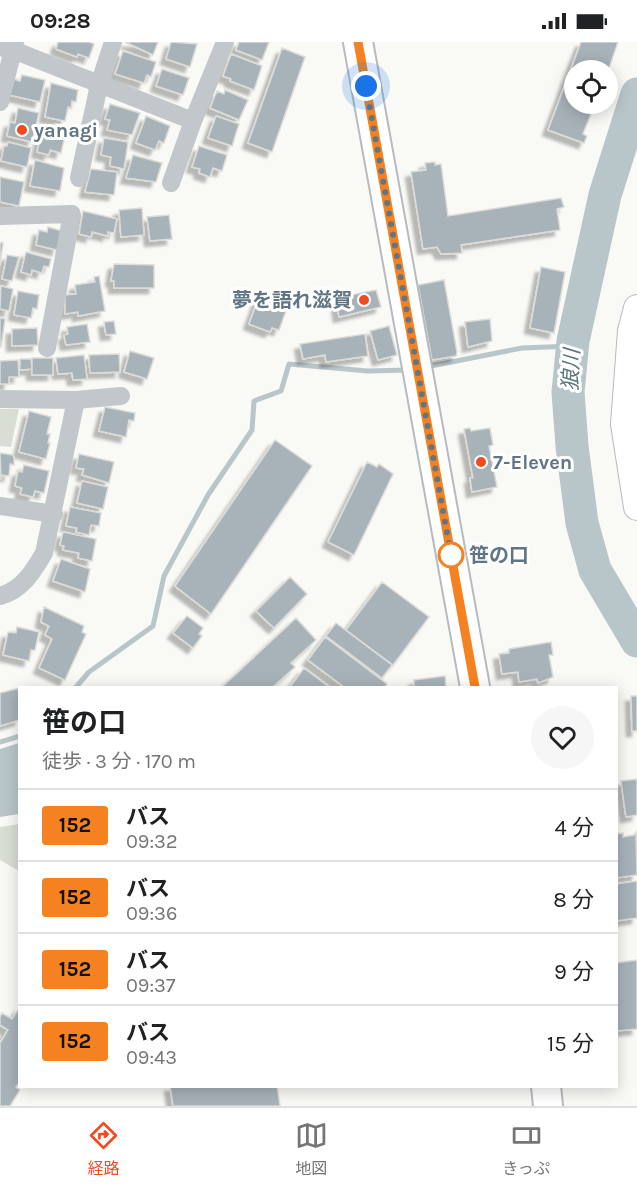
<!DOCTYPE html>
<html lang="ja">
<head>
<meta charset="utf-8">
<style>
  :root { --surface:#fff; --page:#f6f6f6; --text:#202124; --muted:#757577; --line:#e0e0e0; --accent:#f04c1f }
  body { margin:0; font-family:Karla,"Noto Sans JP",sans-serif; background:var(--page); color:var(--text); height:100vh; display:flex; flex-direction:column; font-size:22px; white-space:nowrap }
  * { box-sizing:border-box; margin:0 }
  p { font-size:20px; color:var(--muted) }
  .icon { flex:none; width:33px; height:33px; fill:none; stroke:currentColor; stroke-width:2; stroke-linecap:round; stroke-linejoin:round }
  .map { position:relative; flex:1; overflow:hidden }
  .drawer { position:absolute; left:18px; top:644px; width:600px; height:402px; display:flex; flex-direction:column; background:var(--surface); border-radius:0px; box-shadow:0 3px 15px #0003 }
  .drawer>* { flex:none }
  .badge { padding:0 12px; border-radius:4px; font-size:21px; line-height:39px }
  .controls { position:absolute; left:564px; top:18px; display:grid; gap:12px }
  .controls a { display:grid; place-items:center; width:54px; height:54px; border-radius:50%; background:var(--surface); box-shadow:0 3px 15px #0003; font-size:30px }
  .you { position:absolute; width:30px; height:30px; margin:-15px; border:4px solid #fff; border-radius:50%; background:#1a73e8; box-shadow:0 0 0 9px #1a73e833 }
  .map>.badge { position:absolute; translate:-50% -50%; box-shadow:0 0 0 3px #fff }
  .round { display:grid; place-items:center; flex:none; width:63px; height:63px; border-radius:32px; background:var(--page) }
  .summary { display:flex; align-items:center; justify-content:space-between; height:102px; padding:0 24px }
  h1 { font-size:28px; font-weight:700; line-height:45px }
  ul { padding:0; list-style:none }
  li { display:flex; align-items:center; gap:18px; height:72px; padding:0 24px; border-top:2px solid var(--line) }
  li div { flex:1 }
  li b { display:block; font-size:22px }
  li em { font-style:normal }
  li .badge { min-width:66px; font-weight:700; text-align:center }
  .status { display:flex; justify-content:space-between; align-items:center; height:42px; padding:0 30px; background:var(--surface); direction:ltr }
  .status svg { height:16px; fill:currentColor }
  .tab-bar { display:flex; justify-content:space-around; align-items:center; height:84px; border-top:2px solid var(--line); background:var(--surface); font-size:16px; color:var(--muted) }
  .tab-bar a { display:grid; justify-items:center; gap:3px }
  .tab-bar .on { color:var(--accent) }
  .map>svg:first-child { display:block }
  .green { fill:#d9ded5 }
  .water { fill:#b8c6ca }
  .lines { fill:none; stroke-linecap:round; stroke-linejoin:round }
  .stream { stroke:#b8c6ca; stroke-width:5 }
  .river { stroke:#b8c6ca; stroke-width:33 }
  .building { fill:#a8b2b9; stroke:#dbdbd8; stroke-width:1.5; filter:url(#shadow) }
  .secondary-casing { stroke:#b4bbc0; stroke-width:28 }
  .primary-casing { stroke:#b5bbbf; stroke-width:32 }
  .street { stroke:#c2c7cb; stroke-width:18 }
  .secondary { stroke:#fff; stroke-width:26 }
  .primary { stroke:#fff; stroke-width:28 }
  .line-casing { stroke:#fff; stroke-width:14 }
  .line { stroke:#f58220; stroke-width:9 }
  .walk { stroke:#627584; stroke-width:6; stroke-dasharray:0 10.8 }
  .poi-dot { fill:#f04c1f; stroke:#fff; stroke-width:2 }
  .stop-dot { fill:#fff; stroke:#f58220; stroke-width:3 }
  .labels { text-anchor:middle; dominant-baseline:central; stroke-width:6; stroke-linejoin:round; paint-order:stroke }
  .poi-label { font-size:20px; font-weight:bold; fill:#627584; stroke:#fff; text-anchor:start }
  .stop-label { font-size:20px; font-weight:bold; fill:#627584; stroke:#fff; text-anchor:start }
  .water-label { font-size:21px; font-style:italic; fill:#5d757d; stroke:#fff }
</style>
</head>
<body>
<div class="status"><b>09:28</b><svg viewBox="0 0 49 12"><path d="M0 12V9h3v3zM5 12V6h3v6zM10 12V3h3v9zM15 12V0h3v12zM26 1h20v11H26zM47 4h2v5h-2z"/></svg></div>
<div class="map">
<svg width="637" height="1064" viewBox="0 0 637 1064">
  <defs>
    <filter id="shadow"><feDropShadow dx="-5.5" dy="5.5" stdDeviation="1.5" flood-color="#0004"/></filter>
  </defs>
  <rect width="100%" height="100%" fill="#f9f9f6"/>
  <path class="green" d="M0,367h19l-8,38 -11,-1z
    M19,782h1l-1,47 -19,-11v-33z"/>
  <path class="water" d="M19,701v71l-19,3v-68z"/>
  <g class="lines">
    <path class="stream" d="M426,325l96,-19 50,-2
      M76,645l13,-15 64,-46 11,-50 44,-81 44,-65 2,-29 27,-10 8,-27 79,7 40,-1
      M0,700l20,-6"/>
    <path class="river" d="M637,52l-32,101 -32,146 -5,51 4,54 10,77 13,47 42,71"/>
  </g>
  <path class="building" d="M58,0h31l5,2 -5,14 -11,-4 -1,3 -21,-8z
    M125,0h33l-5,13z
    M171,0l26,2 -7,23 -24,-8z
    M239,0h30l-7,18 -26,-10z
    M581,0h37l-10,29 -34,-1v34h21l-12,30 4,2 -3,7 -36,-13z
    M282,6l23,9 -33,95 -24,-9z
    M123,9l33,11 -5,15 -4,-2 -3,8 -29,-9z
    M231,12l31,12 -8,24 -24,-9 1,-2 -8,-3z
    M162,27l27,9 -6,17 -27,-9z
    M22,33l23,5 -5,22 -31,-7 4,-16 7,2z
    M51,41l27,7 -2,12 -4,-1 -1,7 -3,-1 -3,14 -20,-4z
    M225,48l23,10 -9,20 -29,-12 7,-17 7,3z
    M110,62l30,9 -8,22 -25,-5 3,-10 -5,-1z
    M18,66l21,5 -7,29 -25,-6 3,-14 5,1z
    M146,74l24,10 -6,17 -5,-2 -4,9 -19,-7z
    M216,74l23,8 -7,22 -24,-8z
    M54,82l13,2 -6,27 -11,-3 -1,5 -12,-3 6,-27 11,2z
    M104,96l24,4 -4,27 -14,-3 1,-9 -10,-2z
    M8,100l23,6 -4,19 -26,-6 3,-15h3z
    M199,104l28,9 -5,16 -9,-3 -3,9 -11,-4 1,-4 -8,-2z
    M133,113l29,8 -6,19 -30,-4z
    M35,118l29,8 -4,23 -30,-5z
    M435,120v3l6,-1 7,52 113,-18 3,9 -7,2 3,21 -99,15 1,8 -21,1 -4,-7 -14,2 -12,-77 15,-2 -1,-7z
    M91,127l26,3 -3,23 -29,-3z
    M0,135l24,5 -5,24 -19,-4z
    M142,166l2,27 -23,2 -2,-27z
    M83,169l34,8 -3,14 -6,-1v4l-16,-4 -1,5 -12,-3z
    M169,173l3,24 -22,2 -3,-24z
    M48,185l14,4 -5,19 -21,-5 3,-15 8,2z
    M0,201h3l-3,22z
    M26,210l25,7 -2,8 -5,-1 -2,7 -10,-3 -1,5 -10,-3z
    M7,213l12,2 -7,24 -10,-2z
    M114,222l40,1v23h-40v-7h-3z
    M541,225l24,5 -11,61 -24,-5z
    M99,234l6,35 -27,5v-4l-13,2v-19l11,-1 -1,-9 20,-3 -1,-5z
    M444,238l13,72 -1,4 -24,4 -14,-75z
    M1,244l12,3 -4,22 -9,-2z
    M376,248l5,17 -42,10 -3,-19z
    M18,249l21,4 -2,14 -4,-1 -2,10 -17,-3z
    M259,255l28,11 -8,22 -7,-2 -2,4 -21,-8z
    M0,276l5,1 -4,28h-1z
    M490,277l2,22 -24,6 -3,-25z
    M114,279l2,13 -10,1 -2,-13z
    M87,282l3,18 -24,3 -2,-10 4,-1 -1,-7z
    M389,284l8,29 -19,5 -8,-29z
    M37,286l1,17 -26,1v-17z
    M365,292l3,22 -42,6 -1,-7 -22,4 -3,-15z
    M130,309l24,7 -7,21 -23,-7z
    M119,312l1,18 -30,1 -1,-18z
    M84,313l3,24 -14,1 -1,-7 -14,1 -2,-16z
    M32,316h21v17h-21z
    M20,317h11l1,10 -12,1z
    M18,318l1,17h-10v7h-9v-23z
    M105,365l30,6 -1,8 -5,-1 -3,17 -27,-6z
    M29,369l22,6 -4,17h3l-2,9h2l-4,16 -27,-7z
    M470,386l1,3 19,-3 3,17 -4,1 8,41 -25,5 -2,-14h3l-9,-49z
    M275,398l37,26 -101,148 -36,-28z
    M0,411l13,2 1,3v7l-4,-1 -1,12 -7,-1 -1,4z
    M79,412l35,8 -5,21 -27,-8 2,-6 -8,-1z
    M367,420l10,5 2,-3 14,10 -39,81 -26,-13z
    M24,423l25,6 -5,22 -9,-2 -2,6 -13,-3 2,-6 -7,-2 3,-15 4,1z
    M82,439l26,6 -5,22 -26,-6z
    M70,465l31,6 -2,13 -8,-1 -2,10 -13,-3 1,-4 -11,-2z
    M63,490l33,7 -4,22 -14,-3 1,-5 -16,-3 1,-4 -4,-1z
    M61,517l29,10 -5,23 -32,-11z
    M290,535l17,17 -33,34 -18,-17z
    M382,540l47,35 -36,48 -47,-35z
    M44,565l40,19 -2,6 4,2 -21,46 -26,-12 13,-29 -7,-4 4,-9 -8,-4z
    M187,574l16,12 -4,6 3,2 -9,12 -20,-15z
    M296,576l20,22 -25,23 4,4 -22,20h-51z
    M336,581l56,42 -10,13 -56,-42z
    M17,585l22,5 -4,18h-4l-2,11 -26,-6 5,-23 8,1z
    M325,595l62,47 -2,3h-41l-36,-27z
    M551,600l2,13h-4l4,22 -15,6 -1,-4 -18,3 -1,-10 -16,2 -3,-20 10,-1v-4z
    M304,626l25,19h-39z
    M445,634l1,11h-32v-7z
    M20,646v32l-20,6v-33z
    M631,654h6v35h-5z
    M637,737v36l-11,2 -5,-36z
    M636,790l1,43 -21,3v-44l7,-1v4l11,-2z
    M637,839v37l-21,3v-37z
    M637,918v69l-21,2v-68z
    M20,965v75l-4,5 4,3 -10,16h-10v-63l8,-13 -8,-5v-8l2,-4 10,6z
    M170,1044h107l3,20h-107z"/>
  <g class="lines">
    <g class="secondary-casing">
      <path id="secondary" d="M637,266l-6,23 -7,93 13,83"/>
    </g>
    <g class="primary-casing">
      <path id="primary" d="M358,0l117,645
        M546,1044l2,20"/>
    </g>
    <path class="street" d="M0,5l13,3 180,71 32,-79
      M0,60l15,-60
      M79,136l20,-93 14,-43
      M171,141l22,-62
      M0,174l72,-2 -25,134
      M0,357l76,1 45,-4
      M0,464l54,8
      M0,554c22,-6 33,-24 44,-43l32,-153"/>
    <use href="#secondary" class="secondary"/>
    <use href="#primary" class="primary"/>
  </g>
  <g class="lines">
    <g class="line-casing">
      <path id="line" d="M358,0l117,645"/>
    </g>
    <use href="#line" class="line"/>
    <path class="walk" d="M366,44l85,469"/>
  </g>
  <g class="poi-dot">
    <circle cx="22" cy="88" r="6"/>
    <circle cx="364" cy="258" r="6"/>
    <circle cx="481" cy="420" r="6"/>
  </g>
  <circle class="stop-dot" cx="451" cy="513" r="12"/>
  <g class="labels">
    <g class="poi-label">
      <text x="34" y="88">yanagi</text>
      <text x="352" y="258" text-anchor="end">夢を語れ滋賀</text>
      <text x="493" y="420">7-Eleven</text>
    </g>
    <g class="stop-label">
      <text x="469" y="513">笹の口</text>
    </g>
    <g class="water-label">
      <text transform="translate(571 328) rotate(-87)">狼川</text>
    </g>
  </g>
</svg>
<div class="controls">
<a><svg class="icon" aria-label="locate" viewBox="0 0 24 24"><circle cx="12" cy="12" r="6"/><path d="M12 2v4M12 18v4M2 12h4M18 12h4"/></svg></a>
</div>
<div class="you" style="left:366px;top:44px"></div>
<section class="drawer">
<div class="summary"><div><h1>笹の口</h1><p>徒歩 · 3 分 · 170 m</p></div><a class="round"><svg class="icon" aria-label="heart" viewBox="0 0 24 24"><path d="M12 20l-8-8c-3-5 5-10 8-4 3-6 11-1 8 4z"/></svg></a></div>
<ul>
<li><span class="badge" style="background:#f58220;color:#111">152</span><div><b>バス</b><p>09:32</p></div><em>4 分</em></li>
<li><span class="badge" style="background:#f58220;color:#111">152</span><div><b>バス</b><p>09:36</p></div><em>8 分</em></li>
<li><span class="badge" style="background:#f58220;color:#111">152</span><div><b>バス</b><p>09:37</p></div><em>9 分</em></li>
<li><span class="badge" style="background:#f58220;color:#111">152</span><div><b>バス</b><p>09:43</p></div><em>15 分</em></li>
</ul>
</section>
</div>
<nav class="tab-bar">
<a class="on"><svg class="icon" aria-label="directions" viewBox="0 0 24 24"><path d="M12 3l9 9-9 9-9-9zM9 14v-3h6M13 9l2 2-2 2"/></svg>経路</a>
<a><svg class="icon" aria-label="map" viewBox="0 0 24 24"><path d="M3 6l6-2 6 2 6-2v14l-6 2-6-2-6 2zM9 4v14M15 6v14"/></svg>地図</a>
<a><svg class="icon" aria-label="tickets" viewBox="0 0 24 24"><path d="M3 7h18v10H3zM15 7v10"/></svg>きっぷ</a>
</nav>
</body>
</html>
